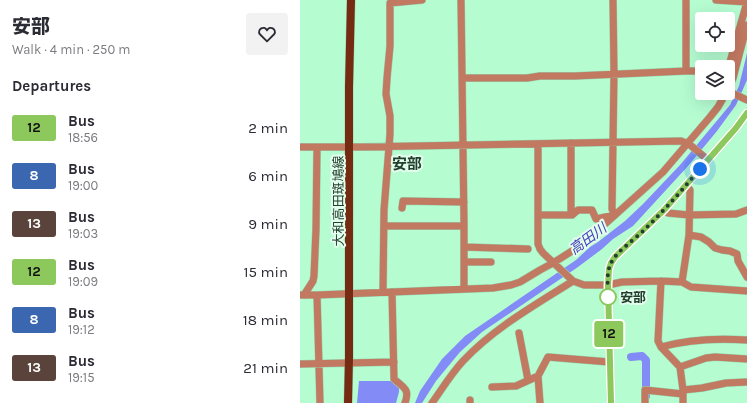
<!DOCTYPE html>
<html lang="en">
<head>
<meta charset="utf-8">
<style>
  :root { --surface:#fff; --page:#f2f2f3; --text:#2b2b33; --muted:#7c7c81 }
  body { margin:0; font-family:Karla,"Noto Sans JP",sans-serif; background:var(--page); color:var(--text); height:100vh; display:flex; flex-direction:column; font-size:15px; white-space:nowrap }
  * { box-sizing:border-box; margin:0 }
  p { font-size:13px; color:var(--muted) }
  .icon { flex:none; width:22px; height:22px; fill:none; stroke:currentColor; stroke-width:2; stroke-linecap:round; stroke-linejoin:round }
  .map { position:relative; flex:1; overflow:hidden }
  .details { display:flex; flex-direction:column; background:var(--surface); width:300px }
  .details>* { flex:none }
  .badge { padding:0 8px; border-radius:3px; font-size:14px; line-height:26px }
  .buttons { position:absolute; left:395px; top:12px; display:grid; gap:8px }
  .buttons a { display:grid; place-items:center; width:40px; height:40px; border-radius:4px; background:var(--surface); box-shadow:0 4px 16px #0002; font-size:20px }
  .you { position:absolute; width:20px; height:20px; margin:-10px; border:3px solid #fff; border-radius:50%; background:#1a73e8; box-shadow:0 0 0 6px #1a73e833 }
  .map>.badge { position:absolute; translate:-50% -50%; box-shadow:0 0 0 2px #fff }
  h2 { padding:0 12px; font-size:15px; line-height:36px }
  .round { display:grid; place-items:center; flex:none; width:42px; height:42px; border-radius:4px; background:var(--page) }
  .head { display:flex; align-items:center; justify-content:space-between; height:68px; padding:0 12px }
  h1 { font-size:19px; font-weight:800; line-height:30px }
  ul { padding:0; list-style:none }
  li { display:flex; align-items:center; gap:12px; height:48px; padding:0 12px }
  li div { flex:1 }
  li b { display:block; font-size:15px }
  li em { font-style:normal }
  li .badge { min-width:44px; font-weight:700; text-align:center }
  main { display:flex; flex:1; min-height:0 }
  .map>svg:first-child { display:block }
  .water { fill:#828bf6 }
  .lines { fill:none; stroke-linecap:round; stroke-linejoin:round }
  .river { stroke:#828bf6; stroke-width:8 }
  .minor-casing { stroke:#98d6b0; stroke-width:8 }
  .major-casing { stroke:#98d6b0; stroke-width:9 }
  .minor { stroke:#c27962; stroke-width:7 }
  .major { stroke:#752b12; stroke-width:8 }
  .line-casing { stroke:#fff; stroke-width:9 }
  .line { stroke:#8dc85d; stroke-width:6 }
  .walk { stroke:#223f2e; stroke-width:4; stroke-dasharray:0 7.2 }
  .stop-dot { fill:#fff; stroke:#8dc85d; stroke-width:2 }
  .labels { text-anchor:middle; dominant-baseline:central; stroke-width:4; stroke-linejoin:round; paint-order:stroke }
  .street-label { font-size:13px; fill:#223f2e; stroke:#e3feed }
  .stop-label { font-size:13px; font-weight:bold; fill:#223f2e; stroke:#e3feed; text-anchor:start }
  .water-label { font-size:14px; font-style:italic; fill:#4540bc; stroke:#e3feed }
  .quarter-label { font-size:15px; font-weight:bold; fill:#223f2e; stroke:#e3feed }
</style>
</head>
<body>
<main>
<section class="details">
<div class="head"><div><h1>安部</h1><p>Walk · 4 min · 250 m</p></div><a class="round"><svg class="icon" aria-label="heart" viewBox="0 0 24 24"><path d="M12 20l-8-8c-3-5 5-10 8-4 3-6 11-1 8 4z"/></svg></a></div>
<h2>Departures</h2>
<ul>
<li><span class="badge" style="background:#8dc85d;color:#111">12</span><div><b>Bus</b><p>18:56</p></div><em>2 min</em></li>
<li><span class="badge" style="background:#3b67b1;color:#fff">8</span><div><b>Bus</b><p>19:00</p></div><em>6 min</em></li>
<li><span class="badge" style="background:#59433a;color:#fff">13</span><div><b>Bus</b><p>19:03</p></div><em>9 min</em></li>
<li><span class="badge" style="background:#8dc85d;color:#111">12</span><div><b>Bus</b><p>19:09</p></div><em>15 min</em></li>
<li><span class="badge" style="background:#3b67b1;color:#fff">8</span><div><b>Bus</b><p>19:12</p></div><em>18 min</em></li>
<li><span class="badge" style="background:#59433a;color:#fff">13</span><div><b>Bus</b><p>19:15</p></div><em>21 min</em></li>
</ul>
</section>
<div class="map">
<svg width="447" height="403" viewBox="0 0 447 403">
  <rect width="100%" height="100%" fill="#b5fcd1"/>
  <path class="water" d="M447,53v27l-11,25 -19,26 -29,35 -55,60 -20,13 -11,10 -24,18 -96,65 -22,20 -24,29 -14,22h-7l5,-12 22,-32 23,-23 111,-76 14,-13 8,-5 27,-21 18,-17 37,-39 50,-60 9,-19z
    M59,381h32l8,7v4l-3,11h-39z"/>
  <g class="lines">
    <path class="river" d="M331,357l11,-1 4,4v36"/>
    <g class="minor-casing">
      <path id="minor" d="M161,0l3,222v67
        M416,0l31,2 -19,67
        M386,71v-71
        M162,78h65l13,-2h35l111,-5h16
        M428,89l5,-11 14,-53
        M428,91l19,9
        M271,143v68l1,4
        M238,144v100l2,5 3,4 30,28 11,4h24l14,-3 39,-1 21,1 9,5 56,4
        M0,147h60l321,-6 8,3 19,16
        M102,208l1,-7 61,1
        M364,210l4,3 21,2 47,-1 11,-4
        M238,215h34l6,-5h14l4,9 19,-4 -3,-6 2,-135 -1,-74
        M84,226h80
        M389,235l12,2 8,5 6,6 7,2 8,1 7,3 1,7 9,16
        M164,247l64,2
        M164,262h27
        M361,281l-3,60 3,6 19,20 3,23v13
        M382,282l7,-47 1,-45 -4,-5
        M83,292l1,-82 6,-76v-18l-4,-22 1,-16 3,-32v-43l32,-3
        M92,292l2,87c10,9 16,10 11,24
        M0,295h17l176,-7 18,-3 9,-3 20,-12 13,-7 19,-12 33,-27 58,-52 47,-55 8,-10 8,-14
        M4,295l9,-14 1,-5 2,-47 1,-82
        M17,295l3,108
        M219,333l9,47
        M361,347c28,-8 57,-9 86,-7
        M0,364l94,-2
        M380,367l26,-9 9,-1 32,2
        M192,387l24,-1 22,-10
        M383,390l19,-2 24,-5 21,-1
        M170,400v3
        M132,403c10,-14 19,-29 31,-42 31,-33 72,-56 110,-80
        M240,403l-2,-27 10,-19 61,5
        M345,403v-13l38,4"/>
    </g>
    <g class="major-casing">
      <path id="major" d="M48,403l1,-46v-270l2,-87
        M311,403l-3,-118 1,-16 2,-6 4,-6 49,-47 72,-82 11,-15"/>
    </g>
    <use href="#minor" class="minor"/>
    <use href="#major" class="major"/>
  </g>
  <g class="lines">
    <g class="line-casing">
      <path id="line" d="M311,403l-3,-118 1,-16 2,-6 4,-6 49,-47 72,-82 11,-15"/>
    </g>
    <use href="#line" class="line"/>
    <path class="walk" d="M308,297c0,-11 -2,-24 3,-34 6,-12 23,-23 33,-33 20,-19 38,-40 56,-61"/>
  </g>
  <circle class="stop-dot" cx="308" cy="297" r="8"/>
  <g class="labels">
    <g class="street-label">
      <text transform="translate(38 201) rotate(-90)">大和高田斑鳩線</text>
    </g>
    <g class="stop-label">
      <text x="320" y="297">安部</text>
    </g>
    <g class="water-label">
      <text transform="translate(288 239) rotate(-36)">高田川</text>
    </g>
    <g class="quarter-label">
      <text x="107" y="164">安部</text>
    </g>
  </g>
</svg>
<div class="buttons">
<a><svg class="icon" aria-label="locate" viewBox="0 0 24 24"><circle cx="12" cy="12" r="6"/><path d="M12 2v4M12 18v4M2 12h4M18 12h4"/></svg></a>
<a><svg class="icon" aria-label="layers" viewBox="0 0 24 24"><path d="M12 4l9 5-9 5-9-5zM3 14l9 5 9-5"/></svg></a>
</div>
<div class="you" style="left:400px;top:169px"></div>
<b class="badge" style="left:309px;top:334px;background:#8dc85d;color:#111">12</b>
</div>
</main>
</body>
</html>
